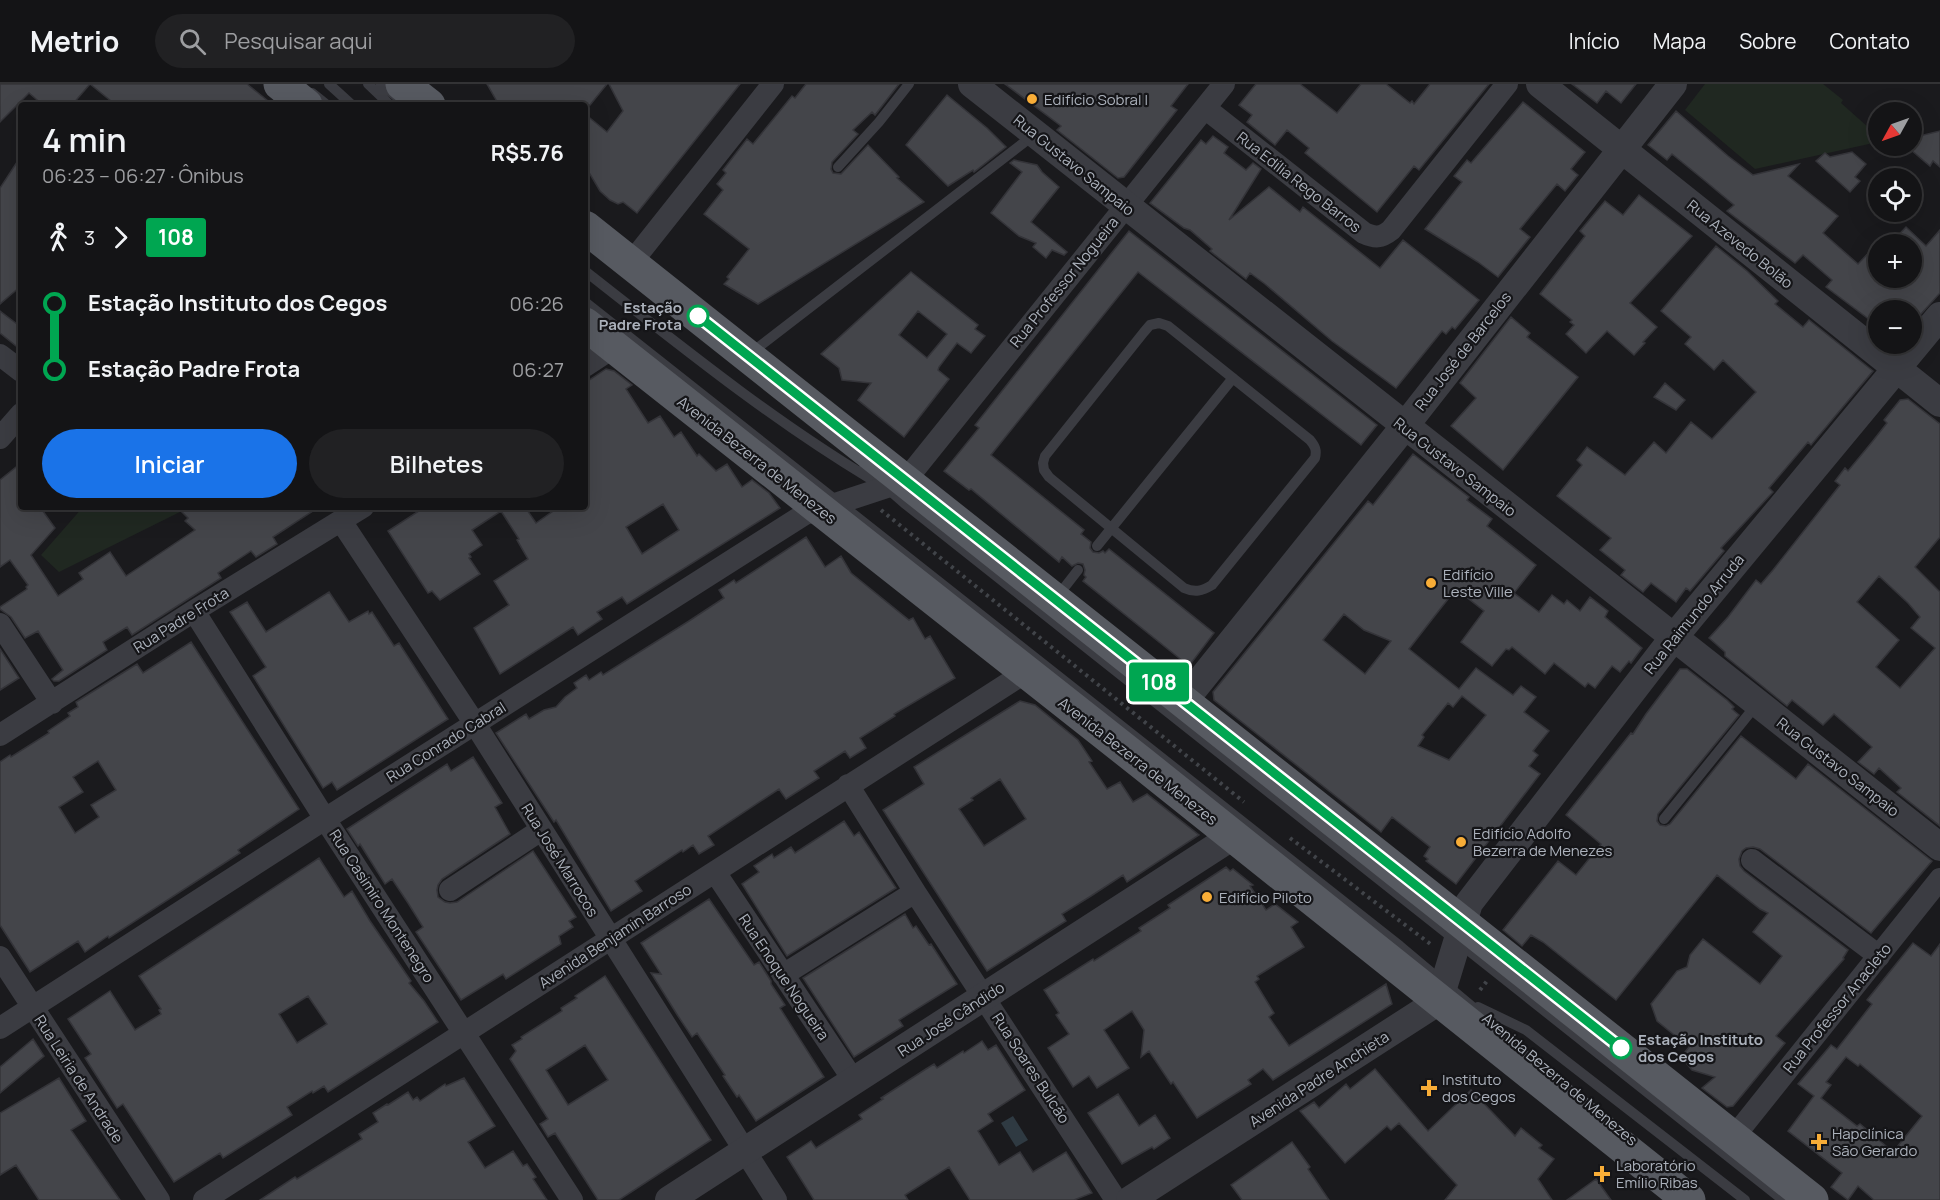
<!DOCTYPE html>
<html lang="pt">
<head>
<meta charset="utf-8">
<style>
  :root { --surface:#141416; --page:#212123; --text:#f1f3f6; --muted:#9d9ea1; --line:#333335; --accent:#1a73e8 }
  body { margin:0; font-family:Manrope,sans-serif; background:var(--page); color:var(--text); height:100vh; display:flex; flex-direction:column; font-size:22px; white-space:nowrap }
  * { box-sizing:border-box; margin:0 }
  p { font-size:20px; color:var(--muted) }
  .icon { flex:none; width:33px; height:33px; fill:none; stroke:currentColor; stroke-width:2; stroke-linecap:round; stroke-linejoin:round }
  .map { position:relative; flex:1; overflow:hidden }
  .drawer { position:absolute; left:18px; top:18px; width:570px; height:408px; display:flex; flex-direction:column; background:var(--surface); border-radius:6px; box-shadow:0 6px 24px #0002,0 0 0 2px var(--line) }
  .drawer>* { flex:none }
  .badge { padding:0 12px; border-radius:4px; font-size:21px; line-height:39px }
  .needle { width:39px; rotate:230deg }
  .controls { position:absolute; left:1868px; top:18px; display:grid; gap:12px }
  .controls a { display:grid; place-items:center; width:54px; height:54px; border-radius:50%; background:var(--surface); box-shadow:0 6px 24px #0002,0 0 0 2px var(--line); font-size:30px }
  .map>.badge { position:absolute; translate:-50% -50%; box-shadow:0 0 0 3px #fff }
  .legs { display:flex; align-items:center; gap:9px; height:66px; padding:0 24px; font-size:20px }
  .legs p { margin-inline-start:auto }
  .summary { display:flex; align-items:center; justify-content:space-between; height:102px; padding:0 24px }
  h1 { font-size:33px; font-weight:600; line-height:45px }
  .cta { display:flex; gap:12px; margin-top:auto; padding:12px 24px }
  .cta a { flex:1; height:69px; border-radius:36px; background:var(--accent); color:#fff; font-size:24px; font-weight:600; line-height:69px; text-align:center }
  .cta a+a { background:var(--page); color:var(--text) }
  ul { padding:0 24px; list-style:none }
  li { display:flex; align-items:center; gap:21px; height:66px; font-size:22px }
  li i { display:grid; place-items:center; width:9px; height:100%; margin:0 8px; background:currentColor }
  li i::after { content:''; width:15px; height:15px; margin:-8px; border:4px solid; border-radius:50%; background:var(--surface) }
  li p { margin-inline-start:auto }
  li:first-child i { background:linear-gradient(#0000 50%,currentColor 0) }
  li:last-child i { background:linear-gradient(currentColor 50%,#0000 0) }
  header { display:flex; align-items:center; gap:36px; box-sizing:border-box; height:84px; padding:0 30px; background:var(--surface); border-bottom:2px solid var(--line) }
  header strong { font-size:28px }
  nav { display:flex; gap:33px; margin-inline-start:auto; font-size:21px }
  .search { width:420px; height:54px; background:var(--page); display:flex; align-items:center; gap:15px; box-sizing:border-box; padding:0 21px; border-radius:33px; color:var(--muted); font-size:22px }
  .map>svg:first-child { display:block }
  .green { fill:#202821 }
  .water { fill:#2f3a42 }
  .building { fill:#44454a; stroke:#343439; stroke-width:1.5; fill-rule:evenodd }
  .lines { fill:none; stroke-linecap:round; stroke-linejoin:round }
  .path { stroke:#414449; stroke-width:4; stroke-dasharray:3 4.5; stroke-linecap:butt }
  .service { stroke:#3b3c42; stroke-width:10 }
  .minor { stroke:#3b3c42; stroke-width:22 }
  .tertiary { stroke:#3b3c42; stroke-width:28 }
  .primary { stroke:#575a61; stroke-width:33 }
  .line-1-casing { stroke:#fff; stroke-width:14 }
  .line-1 { stroke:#00a651; stroke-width:9 }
  .poi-dot { fill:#f8ad37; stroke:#151518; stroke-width:2 }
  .stop-1-dot { fill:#fff; stroke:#00a651; stroke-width:3 }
  .labels { text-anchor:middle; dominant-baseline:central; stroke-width:4.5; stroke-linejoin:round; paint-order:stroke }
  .poi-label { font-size:15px; fill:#acb2bc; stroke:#151518; text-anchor:start }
  .street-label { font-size:15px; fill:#acb2bc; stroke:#151518 }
  .stop-label { font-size:15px; font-weight:bold; fill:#acb2bc; stroke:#151518; text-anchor:end }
</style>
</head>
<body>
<header>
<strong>Metrio</strong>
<div class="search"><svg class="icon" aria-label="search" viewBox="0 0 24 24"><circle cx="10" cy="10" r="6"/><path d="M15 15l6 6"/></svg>Pesquisar aqui</div>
<nav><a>Início</a><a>Mapa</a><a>Sobre</a><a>Contato</a></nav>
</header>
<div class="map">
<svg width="1940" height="1116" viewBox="0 0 1940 1116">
  <rect width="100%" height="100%" fill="#1a1a1d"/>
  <path class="green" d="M1705,0h118l20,16 -2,3 37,33v6l-123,27 -70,-59z
    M83,423h107l-131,65 -18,-17z"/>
  <path class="water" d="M1013,1032l15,24 -12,7 -15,-24z"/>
  <path class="building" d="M0,0h247l26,21h-157l-26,-21 -18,21h-29l-14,-12 -29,29z
    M487,0h120l-17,21h-91z
    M609,0h131l-103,129 -14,-11 -5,2 -8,-4 -10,-9 -10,-17 -5,1v-61l22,18 16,-21z
    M806,0h93l-24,31 -3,-3 -19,18 5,4 -26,28 -1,7 2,4 8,1 27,-29 31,32 -2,1 27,24 -166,102 -34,-20 5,-5 -2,-2 22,-28 -45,-35 19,-24 -6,-6 9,-11 -3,-3 24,-31 6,5 39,-48 3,2z
    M1005,0h183l-17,22 6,4 -53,67 -6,1 -61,-48 4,-4z
    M1256,0h44l37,29 24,-29h25l24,19 2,-2 2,3 16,-20h59l-70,86 -5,-4 -37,46 -72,-59 4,-5 -22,-18 -12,15 -28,-23 5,-7 -13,-10z
    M1572,0h64l-15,19 -15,-12 -9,12z
    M947,11l40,33 19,19 -32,25 -1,-2 -25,16 -42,-41z
    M1523,18l62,50 -14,17 7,6 -13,16 -8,-7 -37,45 10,8 -32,40 -20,-15 -53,-33 37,-47 -8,-6 13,-16 4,3z
    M1676,27l52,45 25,19 46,-11 -11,12 50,40 -15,17 35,31 20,-21v35h12l6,5 4,-5h11v-34h-21l16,-17 20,19 14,-16v63l-29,32v-15h-33v16l-52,-39 6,-7 -29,-25 -8,8 -68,-52 7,-6 -30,-25 -32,-26 -5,6 -19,-15z
    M1940,47v36l-7,-6 -3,5 -19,-16v-12z
    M1213,52l15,11 -4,6 22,17 7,-7 8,6 -32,51 40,-33 31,25 3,-5 77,61 23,-28 76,60 -24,29 -3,-2 -6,7 -4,-3 -46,57 -64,-47 -67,-57 -15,-11 -4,6 -36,-28 2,-2 -22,-19 -6,-2 -34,-25 51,-63 5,4z
    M1852,68l14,12 -11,13 5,4 -10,11 -34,-31 9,-8 5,4z
    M21,72v130l-21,18v-116z
    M1014,76l23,5 5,7 17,15 -28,35 36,30 -3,3 -12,-5 -6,8 -13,-11 3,-4 -17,-7 -28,-23 31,-41 -12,-9z
    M1639,111l53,41 -62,67 27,24 -14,15 2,1 -11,12 -27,-24 -21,22 -20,-19 8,-9 -4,-3 2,-2 -32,-26 45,-58 -5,-5 25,-30 18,14z
    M1129,147l248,194 -16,20 -223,-173 -147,183 93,75 -3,4 10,8 -1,6 3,4 6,1 4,-2 2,2 4,-4 105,84 -25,33 -106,-85 3,-4 -2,-2 1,-5 -2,-6 -5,-1 -6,3 -10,-9 -3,5 -88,-73 -2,1 -25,-19 35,-43 -4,-3z
    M1716,162l31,25 31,30 -3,3 28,23 6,-7 64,51 -62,74 -3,-3 -39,46 4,4 -52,56 3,3 -34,40 -4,-3 -10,14 -25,-19 -8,9 -22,-17 4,-5 -25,-20 11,-12 -54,-42 25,-31 -5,-5 10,-13 38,28 29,-33 12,11 25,-31 21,17 44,-47 -33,-32 -9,10 -29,-26 6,-7 -30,-26z
    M911,188l67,53 -3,4 10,7 -14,17 -14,-10 -18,24 -1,3 11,9 -45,58 -46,-37 13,-17 -29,-3 -3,-12 -18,-14zM918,227l29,23 -20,24 -28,-23z
    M0,227l21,16v23l-21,-17z
    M1511,233l19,16 -3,4 51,40 -75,93 -52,-44 25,-28 -16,-15z
    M606,285l8,2 18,14 -6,4 22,34 12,-7 14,21 7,-5 16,24 2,-2 17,17 11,-7 15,23 10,-7 17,13 11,15 -153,96 -5,-7 -25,15 5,7 -24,16 -5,-8 -73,47 -26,-46 35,-23 -15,-24 34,-22 -11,-19 2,-1 -18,-28 -29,19 10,15 -13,9 2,3 -2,1 11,16 -40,26 -8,-9 -4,2 -40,-62 37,-24h100l11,16 23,-16h26v-124zM663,420l16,26 -37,24 -16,-27z
    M1665,299l20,17 -9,10 -22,-13z
    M1908,315l32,25v113l-25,30 25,25v234l-43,-34 4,-4 -22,-20 -5,6 -16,-12 14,-15 -38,-33 -11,11 -31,-25 -5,6 -62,-50v-4l-16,-14 19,-21 28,-37 5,4 12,-14 67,-85 -5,-4 10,-13 3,3 24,-29 15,-19 -3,-3 16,-20zM1879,492l29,27 12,14 -9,11 24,20 -35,40 -24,-21 23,-27 -42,-38z
    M1413,370l56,43 -2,3 25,19 -5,7 49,39 -22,28 25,19 13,-17 12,9 3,-4 13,11 10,-14 18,14 -3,6 37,31 -11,15 -2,-2 -9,11 -8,-6 -17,22 -7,-5 -3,4 -31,-24 -9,11 -33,-27 -3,3 -3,-1 -14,17 -31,-24 23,-31 -28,-22 -19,24 -28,36 50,40 17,-21 37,27 8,-9 15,11 -12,15 25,19 -16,20 5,4 -9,11 11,8 -84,110 -30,-23 2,-2 -4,-3 6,-9 -38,-30 -11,15 -167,-132 -1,-8 155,-191 5,4zM1344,530l20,16 27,11 -26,33 -42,-34zM1462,612l24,19 -37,45 -31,-14 6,-9 -2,-2 26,-32 5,4z
    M21,379v44h19l15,21 -24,27 27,41 25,-17 -4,-6 31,-21 16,24 69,-46 -10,-9 3,-3 -11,-11h72l3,4 6,-4h61l-46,30 4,7 -21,13 -5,-6 -33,22 3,5 -89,57 -5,-8 -24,15 4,8 -48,31h-5l-2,-2 11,-9 -25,-39 -13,7 -14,-21 -11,-8v-2l27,-18 -1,-2 2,-2 -18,-25 -10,7v-87z
    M806,453l19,30 16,-11 10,17 58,47 4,-2 12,21 5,-3 25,42 -61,36 1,2 -35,22 6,10 -16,10 -5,-7 -31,20 5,7 -33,21 -7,-10 -71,47 6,9 -15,9 -6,-9 -10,7 -1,-2 -47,31 7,10 -31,20 -55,-91 -2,2 -58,-89 30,-19 3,5 15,-9 12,-3 9,-10 12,-9 -3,-5 12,-8 3,5 12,-8 2,3 86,-54 35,-23 -5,-8 15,-10 2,3z
    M329,508l20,30 19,-11 1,3 3,-2 22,34 5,-3 49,76 -111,71 -5,-8 -9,6 -70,-112 13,-9 -36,-55 17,-10 19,30z
    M191,558l108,167 -61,41 2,3 -131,85 -1,-2 -23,16 -7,-11 -48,31 -30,-47v-163l10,-7 1,2 38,-24 -1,-2 22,-15 -2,-3 10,-6 -2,-5 45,-28 16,-10 6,9zM98,677l18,29 -25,15 8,12 -24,16 -16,-26 24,-15 -10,-15z
    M0,565l19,29 -19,12z
    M1680,585h7l40,31 7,7 -2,2 7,6 -81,99 -1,7 3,4 6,1 4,-2 71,-88 55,43 12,-15 124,97 -61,72 -111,-84 -7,-2 -7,1 -4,3 -3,8 1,7 4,5 104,79 -5,8 1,1 -68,77 9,7 -52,63 -6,1 -25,-19 13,-11 -23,-7 -11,-13 8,-10 -32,-26 -6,-17 26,-33 10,-4 3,-12 13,-16 57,45 22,-28 -29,-24 15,-19 -8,-4 -43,-34 -101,125 -73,-58 -12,-7 -9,11 -19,-16 55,-69 18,14 25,-31 -35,-29 65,-82 2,1 13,-20z
    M1020,617l15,4 43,35 14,21 -3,1 18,27 13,-7 13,20 14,-8 52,41 -72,47 -4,-7 -32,21 -29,18 4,7 -79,50 -104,-161 41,-26 -10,-17zM1000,695l26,40 -42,27 -25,-37 14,-9 -2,-2z
    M473,673l29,46 -7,4 15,27 -68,45 -4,6 -1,5 1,7 7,5 5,1 7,-1 76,-51 43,66 -7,4 4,6 -14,9 2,8 -55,35 -3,-5 -42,26 -45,-68 7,-5 -15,-24 -16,-24 -7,5 -25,-40 -2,2 -11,-17 100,-65 4,7z
    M844,737l10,15 5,-4 37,56 -109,68 -45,-72 17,-12 -5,-6 18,-12 2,4 17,-11 4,6z
    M319,774l25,39 8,-6 18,30 41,60 -2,2 15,18 14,21 -110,70 -4,-6 -11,7 -1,-2 -25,16 5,8 -69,43 -3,-5 -46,29 -51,-78 -6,4 -32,-50 6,-4 -23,-35 42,-28 25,39 26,-16 -2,-4 2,-1 -22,-33zM308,912l19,28 -30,19 -18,-29z
    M1226,783l4,4 3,-2 20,16 -3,1 16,24 9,-6 23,18 -7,5 13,20 -47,29 2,3 -4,3 19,31 -5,4 20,29 97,-62 6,20 -119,76 -10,-11 -15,11 3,4 -54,34 -24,-36 -2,2 -22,-33 -8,6 3,-27 -12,-19 -28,19 25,38 -32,20 -8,-12 -16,11 -25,-39 21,-14 -13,-19 3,-2 -15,-23 49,-31 1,2 47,-30 -2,-3 31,-20 -2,-3z
    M709,815l45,66 5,-3 12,19v3l14,21 -5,3 44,69 -68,44 -17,-26 -2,2 -14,-21 2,-1 -28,-42 -5,4 -14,-21 -27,-43 10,1 -20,-31z
    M905,830l8,14 3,-2 13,19 2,-1 26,40 -58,36 4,6 -49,31 -51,-79z
    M1913,859l18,13 9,-12v256h-66l-16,-14 -10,14 -17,-13 11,-14 -54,-42 26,-35 -16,-12 33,-39 6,4 35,-45 -5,-4zM1846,973l12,9 2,-2 62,52 -29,36 -33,-28 -3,2 -36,-28 10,-13 -5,-3z
    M605,892l106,164 -92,60h-21l-43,-67 -7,4 -8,-13 8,-5 -38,-60 6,-8 -4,-6 10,-6 -1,-2 41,-26 -1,-3 16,-10 -2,-2zM585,961l23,35 -40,25 -22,-35z
    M33,955l11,17 -44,37v-26z
    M982,957l6,9 8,-5 29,45 -37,24 5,7 -15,10 21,34 21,-13 13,20 33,-20 26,41 -18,7h-104l-21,-33 -44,28 3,5h-94l-27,-43 24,-16 5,7 46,-29 -3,-4 24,-16 -2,-1 45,-29 8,-5 3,4 26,-17 1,2z
    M1375,985l53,62 43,-41 44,46 6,-8 21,17 -3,3 15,11 -16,20 14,21h-107l12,-15 -58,-62 -8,7 -4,-4 -42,37 -45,-52 14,-9 5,6 27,-24 4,5z
    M59,994l27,43 -15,9 49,70h-81l-23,-35 -16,10v-62z
    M464,994l31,48 -27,16 17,26 28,-17 10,15 4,-2 9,13 -3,2 14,21h-287l35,-23 2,2 65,-40 -3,-5 19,-12 -5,-9 14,-9 1,1 20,-13 5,8 4,-3 3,4 25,-17 1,2z
    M1118,1010l21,32 16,-11 15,23 -16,11 -2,-2 -30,17 -34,-51z
    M1292,1058l18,25 -2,2 21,31h-87l-11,-15z
    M1596,1095l15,21h-44z"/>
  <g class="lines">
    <path class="path" d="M881,426l363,292
      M1290,754l143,108
      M1480,906l7,-9"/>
    <path class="service" d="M329,0l23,21
      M368,0l22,21
      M381,0l15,12
      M312,9l15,12
      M838,83l41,-45 30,-38
      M585,187c92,72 184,147 284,207
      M585,218l815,644 87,73
      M1159,239l9,3 142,114c5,6 7,10 5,18l-103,127c-10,6 -17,8 -28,3l-135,-111 -5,-7 -1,-7 2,-7 99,-124 6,-7z
      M751,269l284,-219
      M864,384l40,35 879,697
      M1097,462l136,-168
      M1057,513l21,-27
      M1664,735l93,-115
      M1478,923l48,23 219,170"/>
    <path class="minor" d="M1205,24l159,125c11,5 17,5 27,-3l116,-146
      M631,179l142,-179
      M0,271l21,16
      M585,282l29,-19
      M0,354l21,-24
      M341,437l134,203 301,476
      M194,527l131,208 247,381
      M0,540l52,79
      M0,651l194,-124 169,-104
      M848,701l67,107 201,308
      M1752,776l127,96
      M715,788l139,209
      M450,806l91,-60
      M0,873l159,243
      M783,891l132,-83
      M0,944l325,-209 480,-305 100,-33 319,-397
      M1733,1054l207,-259
      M204,1116l822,-528"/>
    <path class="tertiary" d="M972,0l968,763
      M1540,0l400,319
      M1184,617l220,-274 269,-343
      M669,1116l564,-364
      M1130,1116l309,-199 30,-98 205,-266 266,-321"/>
    <path class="primary" d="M280,0l26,21
      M402,0l27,21
      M585,143l1227,973
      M585,240l558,440 546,436"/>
  </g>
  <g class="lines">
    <g class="line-1-casing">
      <path id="line-1" d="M698,232l923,732"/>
    </g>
    <use href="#line-1" class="line-1"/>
  </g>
  <g class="poi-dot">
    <circle cx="1032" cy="15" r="6"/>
    <circle cx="1431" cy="499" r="6"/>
    <circle cx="1461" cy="758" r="6"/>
    <circle cx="1207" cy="813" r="6"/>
    <path d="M1426 995h6v6h6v6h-6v6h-6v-6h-6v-6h6z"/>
    <path d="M1816 1049h6v6h6v6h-6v6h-6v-6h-6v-6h6z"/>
    <path d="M1599 1081h6v6h6v6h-6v6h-6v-6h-6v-6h6z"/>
  </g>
  <g class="stop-1-dot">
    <circle cx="698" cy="232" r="10"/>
    <circle cx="1621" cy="964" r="10"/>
  </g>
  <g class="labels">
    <g class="poi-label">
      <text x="1044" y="15">Edifício Sobral I</text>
      <text x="1443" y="490">Edifício<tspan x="1443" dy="17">Leste Ville</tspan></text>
      <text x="1473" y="749">Edifício Adolfo<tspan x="1473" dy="17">Bezerra de Menezes</tspan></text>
      <text x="1219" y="813">Edifício Piloto</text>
      <text x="1442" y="995">Instituto<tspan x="1442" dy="17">dos Cegos</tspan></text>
      <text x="1832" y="1049">Hapclínica<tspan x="1832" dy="17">São Gerardo</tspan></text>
      <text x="1616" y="1081">Laboratório<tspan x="1616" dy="17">Emílio Ribas</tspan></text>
    </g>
    <g class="street-label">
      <text transform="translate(1074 81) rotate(39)">Rua Gustavo Sampaio</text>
      <text transform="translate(1299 98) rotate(38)">Rua Edília Rego Barros</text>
      <text transform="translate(1740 160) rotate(39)">Rua Azevedo Bolão</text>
      <text transform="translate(1064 198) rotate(-51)">Rua Professor Nogueira</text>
      <text transform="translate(1463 267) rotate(-52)">Rua José de Barcelos</text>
      <text transform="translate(757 376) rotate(38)">Avenida Bezerra de Menezes</text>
      <text transform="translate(1455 383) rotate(38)">Rua Gustavo Sampaio</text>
      <text transform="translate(1694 530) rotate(-51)">Rua Raimundo Arruda</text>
      <text transform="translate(181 536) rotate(-32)">Rua Padre Frota</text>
      <text transform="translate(446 658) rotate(-32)">Rua Conrado Cabral</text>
      <text transform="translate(1138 677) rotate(38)">Avenida Bezerra de Menezes</text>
      <text transform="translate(1838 683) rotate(38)">Rua Gustavo Sampaio</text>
      <text transform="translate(560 776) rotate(58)">Rua José Marrocos</text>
      <text transform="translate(382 822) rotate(57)">Rua Casimiro Montenegro</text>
      <text transform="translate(615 852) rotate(-33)">Avenida Benjamin Barroso</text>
      <text transform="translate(784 893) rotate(56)">Rua Enoque Nogueira</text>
      <text transform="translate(1837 924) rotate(-51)">Rua Professor Anacleto</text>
      <text transform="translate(951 935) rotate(-33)">Rua José Cândido</text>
      <text transform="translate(1031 984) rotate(57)">Rua Soares Bulcão</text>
      <text transform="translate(79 995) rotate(57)">Rua Leiria de Andrade</text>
      <text transform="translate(1319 995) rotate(-33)">Avenida Padre Anchieta</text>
      <text transform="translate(1560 995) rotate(40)">Avenida Bezerra de Menezes</text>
    </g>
    <g class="stop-label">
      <text x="682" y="223">Estação<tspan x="682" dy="17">Padre Frota</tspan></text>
      <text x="1638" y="955" text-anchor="start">Estação Instituto<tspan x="1638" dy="17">dos Cegos</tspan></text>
    </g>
  </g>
</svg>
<div class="controls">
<a><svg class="needle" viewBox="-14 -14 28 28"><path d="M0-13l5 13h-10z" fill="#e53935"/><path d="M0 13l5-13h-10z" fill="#9d9ea1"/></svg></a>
<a><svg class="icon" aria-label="locate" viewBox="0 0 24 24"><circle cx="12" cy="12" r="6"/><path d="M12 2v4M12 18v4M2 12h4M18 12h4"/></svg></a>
<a>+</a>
<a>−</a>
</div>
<b class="badge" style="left:1159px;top:598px;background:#00a651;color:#fff">108</b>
<section class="drawer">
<div class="summary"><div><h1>4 min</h1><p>06:23 – 06:27 · Ônibus</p></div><b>R$5.76</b></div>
<div class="legs"><svg class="icon" aria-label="walk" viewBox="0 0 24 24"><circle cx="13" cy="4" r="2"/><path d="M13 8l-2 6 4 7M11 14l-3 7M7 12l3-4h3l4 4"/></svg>3<svg class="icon" aria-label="forward" viewBox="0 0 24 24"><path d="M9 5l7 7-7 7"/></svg><b class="badge" style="background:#00a651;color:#fff">108</b></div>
<ul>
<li><i style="color:#00a651"></i><b>Estação Instituto dos Cegos</b><p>06:26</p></li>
<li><i style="color:#00a651"></i><b>Estação Padre Frota</b><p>06:27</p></li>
</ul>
<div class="cta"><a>Iniciar</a><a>Bilhetes</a></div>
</section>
</div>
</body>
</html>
